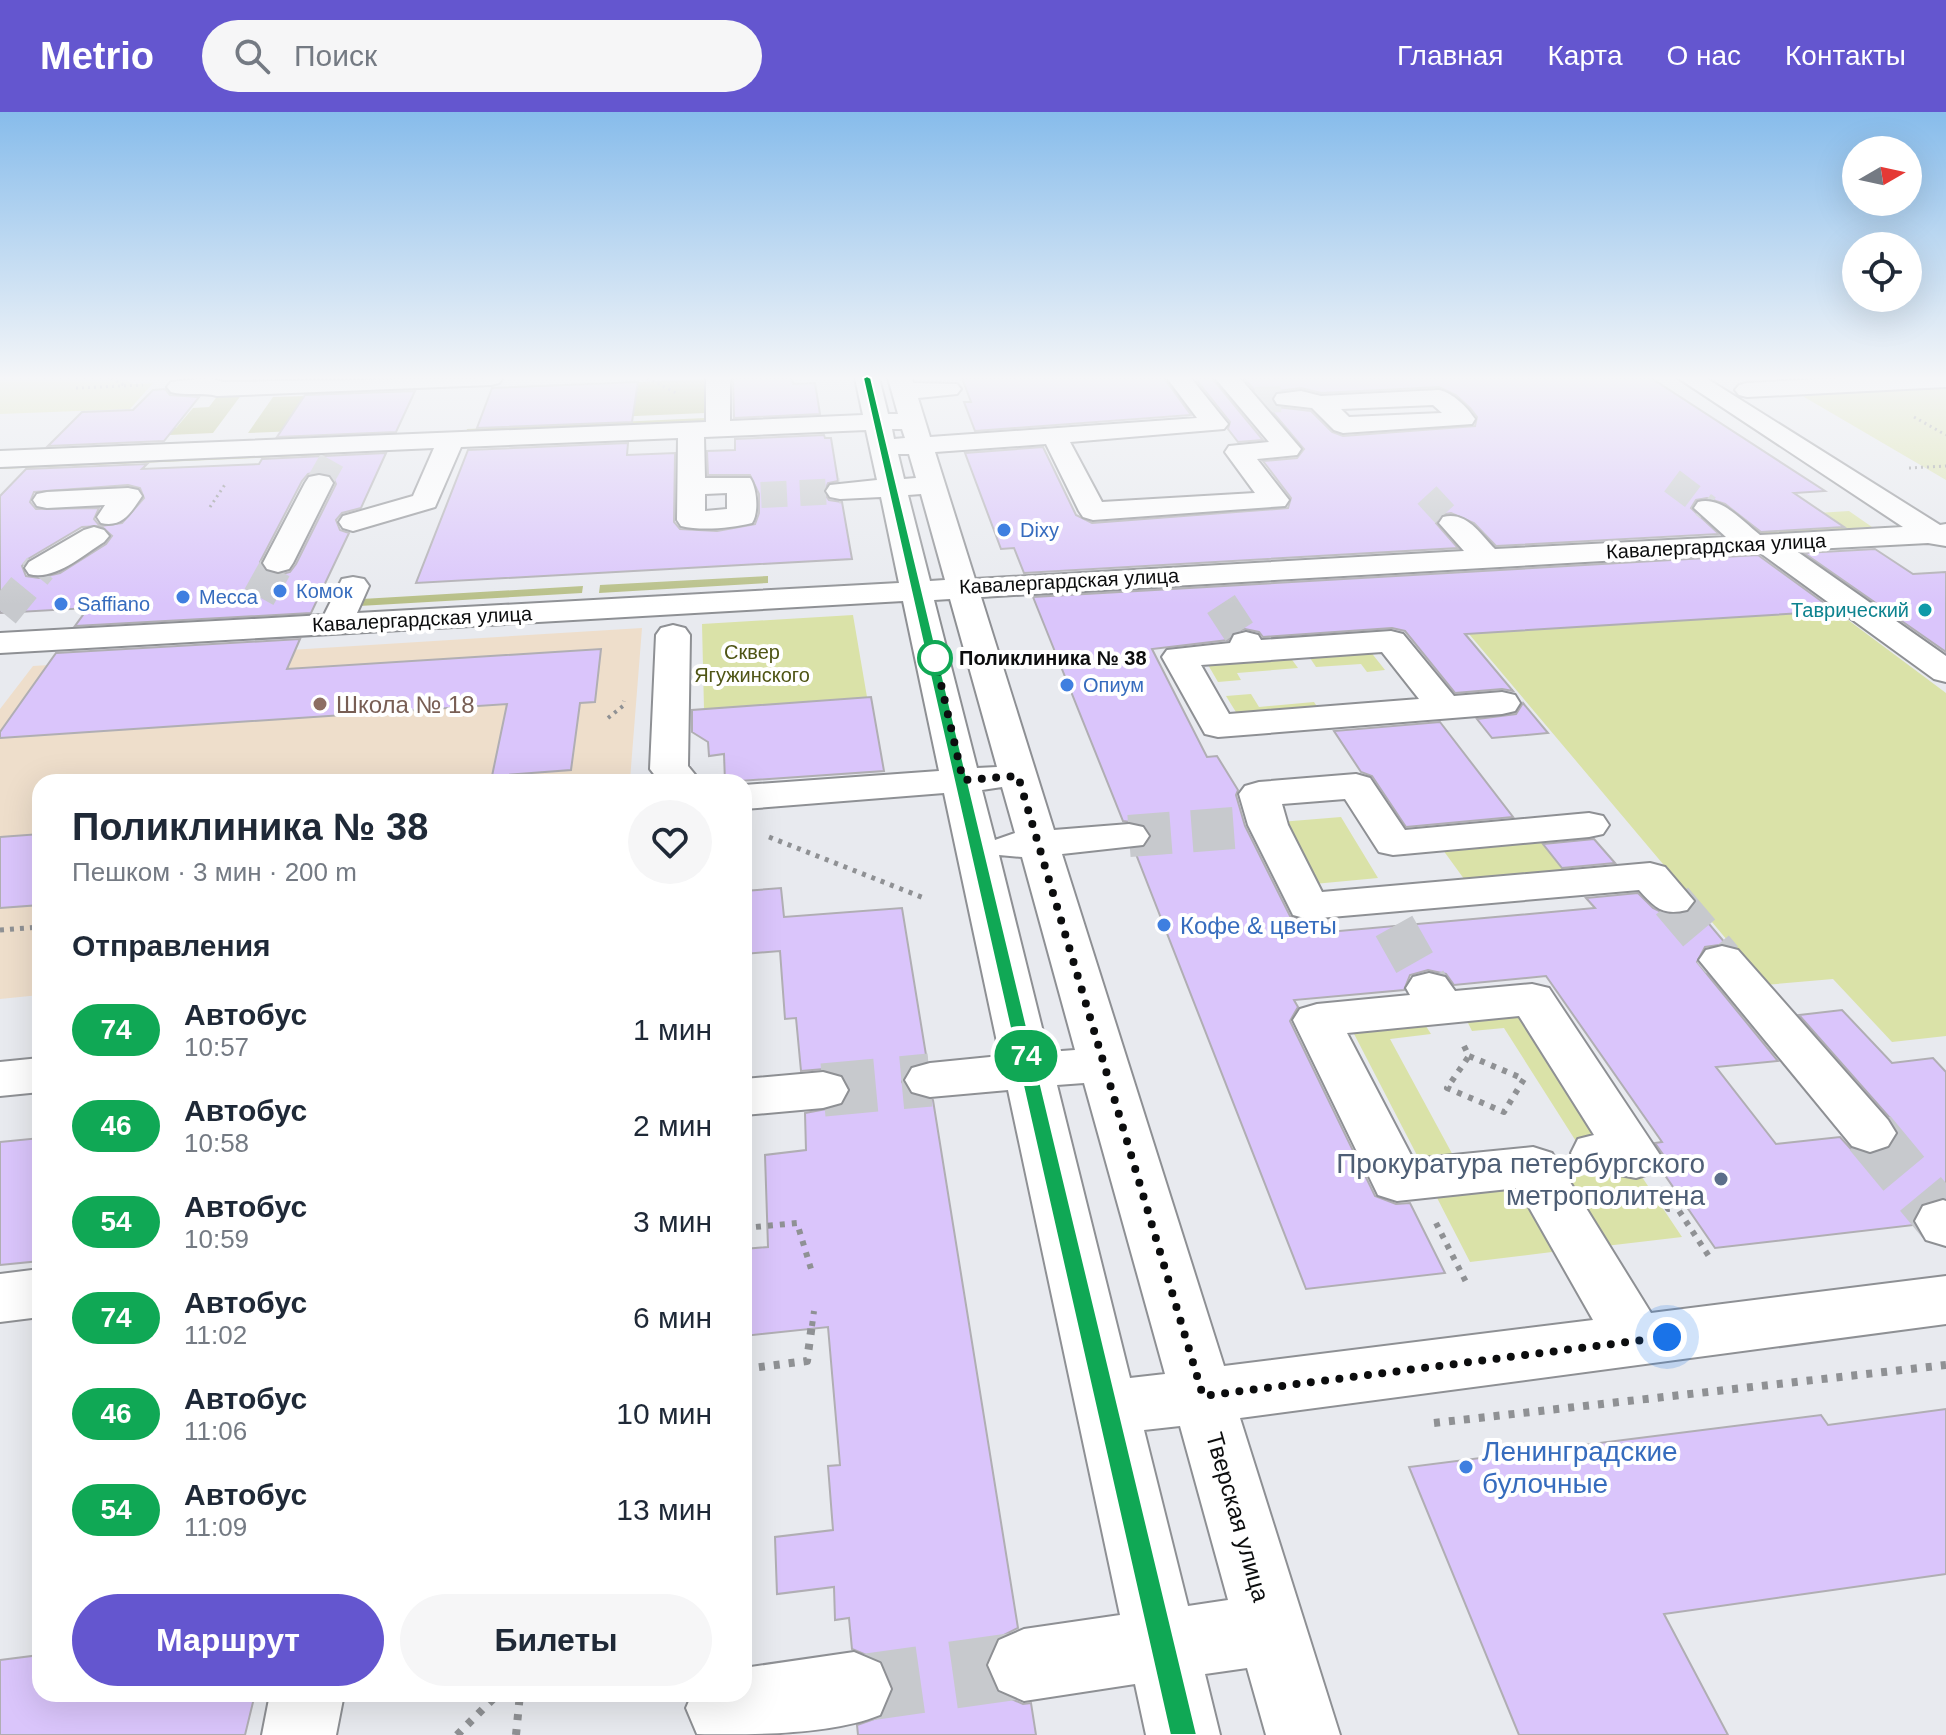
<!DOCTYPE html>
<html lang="ru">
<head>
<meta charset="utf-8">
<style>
  :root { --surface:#fff; --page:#f6f6f7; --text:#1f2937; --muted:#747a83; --accent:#6456cf }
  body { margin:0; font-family:Arial,sans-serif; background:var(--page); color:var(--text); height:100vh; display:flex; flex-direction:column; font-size:30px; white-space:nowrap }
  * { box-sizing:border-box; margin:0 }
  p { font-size:26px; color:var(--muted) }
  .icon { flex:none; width:44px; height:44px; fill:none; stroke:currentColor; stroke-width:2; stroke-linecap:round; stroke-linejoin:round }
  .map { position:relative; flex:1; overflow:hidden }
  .side { position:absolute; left:32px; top:662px; width:720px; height:928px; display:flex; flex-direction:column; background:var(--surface); border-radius:24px; box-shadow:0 8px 32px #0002 }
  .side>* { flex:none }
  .badge { padding:0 16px; border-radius:26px; font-size:28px; line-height:52px }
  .needle { width:52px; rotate:81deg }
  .fabs { position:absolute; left:1842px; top:24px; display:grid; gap:16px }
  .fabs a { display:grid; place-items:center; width:80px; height:80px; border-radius:50%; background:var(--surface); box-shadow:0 8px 32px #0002; font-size:40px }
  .you { position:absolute; width:40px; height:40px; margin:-20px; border:6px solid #fff; border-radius:50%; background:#1a73e8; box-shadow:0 0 0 12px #1a73e833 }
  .map>.badge { position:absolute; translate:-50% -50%; box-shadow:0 0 0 4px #fff }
  h2 { padding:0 40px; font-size:30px; line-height:72px }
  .round { display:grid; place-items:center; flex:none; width:84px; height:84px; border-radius:42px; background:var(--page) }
  .head { display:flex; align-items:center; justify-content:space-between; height:136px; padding:0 40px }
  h1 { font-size:38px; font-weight:700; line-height:60px }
  .action { display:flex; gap:16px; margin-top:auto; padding:16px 40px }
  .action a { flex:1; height:92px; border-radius:48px; background:var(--accent); color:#fff; font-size:32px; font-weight:700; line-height:92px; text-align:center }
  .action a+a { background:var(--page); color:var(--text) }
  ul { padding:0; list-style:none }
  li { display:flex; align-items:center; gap:24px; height:96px; padding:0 40px }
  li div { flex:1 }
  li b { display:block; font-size:30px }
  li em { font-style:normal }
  li .badge { min-width:88px; font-weight:700; text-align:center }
  header { display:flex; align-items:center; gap:48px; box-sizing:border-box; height:112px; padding:0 40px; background:var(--accent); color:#fff }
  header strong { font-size:38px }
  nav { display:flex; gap:44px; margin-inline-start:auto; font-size:28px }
  .search { width:560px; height:72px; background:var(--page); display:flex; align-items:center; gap:20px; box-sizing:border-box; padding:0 28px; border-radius:44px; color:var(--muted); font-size:30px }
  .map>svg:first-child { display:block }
  .education { fill:#eedecb }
  .green { fill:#dae2a8 }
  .forest { fill:#b7bf86 }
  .building { fill:#dac5fb; stroke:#b0aeb3; stroke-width:2; fill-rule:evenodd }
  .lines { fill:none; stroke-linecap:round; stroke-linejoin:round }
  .minor-tunnel-far4 { stroke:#c7c9cd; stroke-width:26; stroke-dasharray:26 13; stroke-linecap:butt }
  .minor-tunnel-far3 { stroke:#c7c9cd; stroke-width:33; stroke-dasharray:33 17; stroke-linecap:butt }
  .minor-tunnel-far2 { stroke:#c7c9cd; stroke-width:42; stroke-dasharray:42 21; stroke-linecap:butt }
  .minor-tunnel-far1 { stroke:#c7c9cd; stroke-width:53; stroke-dasharray:53 26; stroke-linecap:butt }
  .minor-tunnel { stroke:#c7c9cd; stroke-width:67; stroke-dasharray:67 33; stroke-linecap:butt }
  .minor-casing { stroke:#8e9094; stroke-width:4 }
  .path-far4 { stroke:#8f9194; stroke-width:3; stroke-dasharray:2 4; stroke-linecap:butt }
  .path-far3 { stroke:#8f9194; stroke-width:4; stroke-dasharray:3 5; stroke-linecap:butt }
  .path-far2 { stroke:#8f9194; stroke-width:5; stroke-dasharray:4 6; stroke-linecap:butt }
  .path-far1 { stroke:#8f9194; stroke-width:6; stroke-dasharray:5 7; stroke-linecap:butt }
  .path { stroke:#8f9194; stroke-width:8; stroke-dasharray:6 9; stroke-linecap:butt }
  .minor { fill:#fff; fill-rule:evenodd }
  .line { fill:#10a855; stroke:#fff; stroke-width:2 }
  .walk { stroke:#0c0d0e; stroke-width:8; stroke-dasharray:0 14.4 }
  .shop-dot { fill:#3f7fe0; stroke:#fff; stroke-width:3 }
  .culture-dot { fill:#0f9aa8; stroke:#fff; stroke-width:3 }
  .stop-dot { fill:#fff; stroke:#10a855; stroke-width:4 }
  .education-dot { fill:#8d6e63; stroke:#fff; stroke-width:3 }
  .service-dot { fill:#5c6f8a; stroke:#fff; stroke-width:3 }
  .labels { text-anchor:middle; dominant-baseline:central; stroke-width:8; stroke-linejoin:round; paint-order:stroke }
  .far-shop-label { font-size:20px; fill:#366cbe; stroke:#fff; text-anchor:start }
  .far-street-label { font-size:20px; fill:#0c0d0e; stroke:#fff }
  .far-culture-label { font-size:20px; fill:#0d838f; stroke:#fff; text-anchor:end }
  .far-park-label { font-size:20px; fill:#4f5515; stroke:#fff }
  .far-stop-label { font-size:20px; font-weight:bold; fill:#0c0d0e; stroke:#fff; text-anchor:start }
  .education-label { font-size:24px; fill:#785e54; stroke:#fff; text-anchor:start }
  .shop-label { font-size:24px; fill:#366cbe; stroke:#fff; text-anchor:start }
  .street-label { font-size:24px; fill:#0c0d0e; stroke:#fff }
  .near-service-label { font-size:28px; fill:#4e5e75; stroke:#fff; text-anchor:end }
  .near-shop-label { font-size:28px; fill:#366cbe; stroke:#fff; text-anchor:start }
</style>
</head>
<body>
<header>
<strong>Metrio</strong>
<div class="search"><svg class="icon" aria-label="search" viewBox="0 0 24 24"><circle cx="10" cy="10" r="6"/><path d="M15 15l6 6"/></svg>Поиск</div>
<nav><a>Главная</a><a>Карта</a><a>О нас</a><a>Контакты</a></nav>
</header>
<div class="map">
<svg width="1946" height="1623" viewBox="0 0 1946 1623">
  <rect width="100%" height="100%" fill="#e8eaef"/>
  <path class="education" d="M642,516l-12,152 -590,2v213l-40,4v-290l33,-43z"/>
  <path class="green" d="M0,266h123l10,6 20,-1 -23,26 -130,5z
    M1946,271v97l-152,-89z
    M1849,399l23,16 -114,7 -21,-16z
    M1836,499l110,82v343l-54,6 -59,-63 -68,6 -296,-351z
    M853,503l14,82 -163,12 -2,-85z
    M1370,539l15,19 -18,2 -6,-8 -45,3 -8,-12z
    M1290,545l8,11 -61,5 4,7 -23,2 -11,-19z
    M1251,582l8,13 55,-5 6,9 -81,6 -13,-21z
    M1341,705l37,61 -64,6 -34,-62z
    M1540,728l27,33 -100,10 -24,-33z
    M1527,901l85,129 -33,4 -75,-118 -32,3 -6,-12z
    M1424,911l7,11 -41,5 65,120 -34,4 -69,-133z
    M1636,1056l46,69 -85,10 -33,-69z
    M1509,1074l13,5 38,60 -90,11 -37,-72z"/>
  <path class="forest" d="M706,267l-1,34 -116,5 49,-36z
    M242,282l-29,39 -88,4 6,-6 45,-3 17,-20 16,-1 9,-12z
    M305,284l-15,23 31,11 -73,3 25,-36z
    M705,306l-1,5 -238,10 1,-4z
    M327,338l-3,5 -324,14v-5z
    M768,464v7l-169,10 1,-8z
    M583,474l-1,7 -223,13 3,-7z"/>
  <path class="building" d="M733,266h59l1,6 22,-1 5,31 -86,4z
    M962,266h202l27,37 -216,16 -11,-29h7z
    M1195,266h17l51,62 -25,2 -10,-13 2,-7z
    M1244,266h407l174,113 -31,2 50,34 -83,5 -36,-28 -18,-6 -11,2 -5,8 28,26 -223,12 -22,-23 -23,-10 -11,2 -4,8 22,25 -434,25 -10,-25 -13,1 -36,-96 78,-6 33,68 16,8 196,-15 3,-10 -28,-37 34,-3 7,-9zM1439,275l17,8 14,13 7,9 -2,9 -132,10 -11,-4 -21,-21 -34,-4 -6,-6 6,-10 24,-3 20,5z
    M638,270l-6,40 -155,6 15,-40z
    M165,277l5,6 29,2 -35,44 -116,5 34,-34 51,-2 20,-20z
    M415,279l-19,41 -119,5 28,-42z
    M824,323l1,3h6l7,43 -10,2 -4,10 5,7 13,2 10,57 -436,24 52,-133 160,-7 -1,12 48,-2 -1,69 6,7 37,2 38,-7 4,-11v-19l-9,-19h-42l-1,-24 28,-1v-11z
    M386,341l-25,55 -19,5 -6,7 4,10 9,3 -38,80 -236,13 13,-18 -88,5v-117l26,-27 121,-5 -5,5 117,-5 3,-5zM318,360l14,3 4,9 -40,80 -6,8 -11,3 -13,-3 -6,-10 42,-81 6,-7zM128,373l12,3 4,10 -22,25 -21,3 11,10 -6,8 -46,29 -21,5 -13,-2 -4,-10 6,-7 54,-32 18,-1 -6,-7 5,-11 -63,1 -6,-7 4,-10z
    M1875,437l38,25 33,-2v80l-142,-99z
    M1758,443l77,56 -370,23 48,57 -11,-2 -47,4 -50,-62 -13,-3 -129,9 -4,-5 -14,-3 -12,3 -5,8 -76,9 55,108 10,-1 21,34 -2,5 9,31 45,90 8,3 8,15 289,-26 -9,-10 52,-5 15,15 12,6 23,-1 6,-7 32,38 -21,3 -8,15 81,99 -62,6 60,77 64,-7 11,12 20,6 18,-6 10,-14 -9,-17 -91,-103 43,-5 50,53 41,-5 13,14v126l-26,7 -8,15 2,5 -199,23 -55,-80 4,-12 -9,-13 7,-1 -116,-166 -92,9 -8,-11 -18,-4 -18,5 -6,15 -110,10 4,7 -8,14 85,175 21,8 14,-1 35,70 -139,16 -172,-440 12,-2 6,-13 -8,-10 -21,-3 -90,-224z
    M300,527l-13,30 314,-20 -6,53 -15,1 -9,67 -79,6 15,-72 -507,34v-6l56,-79z
    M871,585l13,74 -159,11 -1,-28 -15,2 -1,-14 -16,-10v-22z
    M1523,591l25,30 -56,5 -15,-19 39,-5z
    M1440,610l73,95 -107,10 -34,-51 -11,-4 -27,-41z
    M40,722v71l-40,3v-71z
    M1594,727l21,24 -53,5 -19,-24z
    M781,776l3,29 118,-9 25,153 -18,5 -7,16 9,13 22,5 85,528 -22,11 -11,27 13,27 25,11 8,-1 5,32h-178l-1,-10 26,-9 11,-26 -11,-28 -31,-13 -3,-31 -14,2 -1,-33 -57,7 -2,-57 58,-7 -5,-64 12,-1 -12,-138 -84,9v-87l24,-2 -3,-92 41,-5 -1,-37 37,-7 9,-15 -9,-17 -18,-5 -23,2 -5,-53 -11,1 -5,-68 -36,3v-63z
    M40,1026v123l-40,4v-123z
    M1946,1297v165l-282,40 64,121h-209l-110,-268 412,-52 7,10z
    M40,1543v39h215l-10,41h-245v-75z"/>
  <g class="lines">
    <path class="minor-tunnel-far4" d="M1255,288l31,-1
      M1672,369l36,27
      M319,371l13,-23
      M761,383l79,-4
      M1427,383l26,28"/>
    <path class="minor-tunnel-far3" d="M259,485l19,-34
      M1221,492l25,38
      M3,501l37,-45"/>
    <path class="minor-tunnel-far2" d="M1129,724l118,-9
      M1672,789l50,59
      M1394,814l35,62"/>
    <path class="minor-tunnel-far1" d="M823,978l107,-10
      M1870,1021l73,88"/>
    <path class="minor-tunnel" d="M854,1577l170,-24"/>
    <g class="minor-casing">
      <path id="minor" d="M209,266l14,4 280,-4 -4,5 -8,2 -274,11c-15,-4 -31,0 -46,-4l-4,-5 4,-5z
        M706,266h24v43l133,-6 -8,-37h24l9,36h10l-10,-36h24l1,5 44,1 4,5 -4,5 -39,4 12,39 267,-19 -30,-40h24l37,46 -4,5 -154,13 32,60 153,-9 -30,-41 4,-6 40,-4 -54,-64h25l61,71 -4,6 -40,4 32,41 -4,6 -192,14 -10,-3 -4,-6 -33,-67 -111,8 40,127 489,-28 -25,-28 4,-6c24,-6 37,17 52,32l231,-12 -32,-29 4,-6c24,-6 44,19 62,33l143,-8 -225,-149h28l234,147 6,-1v22l-18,-3 -133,7 151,106v26l-12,-3 -175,-127 -778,45 73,233 75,-6 14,3 6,9 -6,9 -81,9 162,512 369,-46 -75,-132 -121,13 -19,-6 -85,-175 7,-11 17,-5 93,-9 -4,-7 7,-11 16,-4 16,4 10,14 77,-7 17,4 113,170 -7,14 -19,6 -58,-11 -7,-14 7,-14 16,-4 -75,-119 -172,17 66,126 120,-12 19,6 99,160 295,-37v48l-706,94 100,317h-74l-19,-67 -42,6 15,61h-74l-11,-51 -111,17 -25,-11 -11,-25 11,-25 25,-11 96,-14 -112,-525 -78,7 -18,-5 -7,-12 7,-12 18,-5 70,-7 -56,-263 -200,16v-24l195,-14 -36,-170 -903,52v-20l324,-18 18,-36 11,-2 11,2 5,7 -12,27 542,-30 -18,-86 -41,2 -10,-2 -4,-6 4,-6 47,-5 -11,-50 -162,7 1,41h45c7,10 9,35 2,45 -21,5 -50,8 -71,3l-4,-6 1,-82 -217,9 -26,60 -82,24 -10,-3 -4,-6 4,-6 70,-20 21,-48 -434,19v-16l706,-29zM892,317h10l3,9 -11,1zM898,342h11l7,24 -12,1zM727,381v16l-22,2v-17zM921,382l24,86 -15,1 -22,-86zM950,487l47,168 -20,1 -43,-168zM1002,675l13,46 -20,7 -13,-50zM999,743l23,2 53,193 -27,2zM1084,971l81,291 -35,4 -73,-293zM1180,1314l48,174 -40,6 -44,-176z
        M1842,266h104v9l-199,10 -8,-2 -4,-5 4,-5 8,-2z
        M1439,278c14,3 28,17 36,29l-3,5 -129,9 -9,-3 -22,-22 -35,-4 -3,-5 3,-5 24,-3 20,5zM1433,293l9,8 -93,4 -8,-8z
        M319,363l10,2 4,6 -40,80 -4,6 -11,3 -11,-3 -4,-6 42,-80 4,-6z
        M128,376l10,2 4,6c-11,16 -19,32 -41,27l-4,-6 8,-12 -58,3 -10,-2 -4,-6 4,-6 10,-2z
        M94,415l10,3 5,6 -5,6c-21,13 -49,39 -75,32l-4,-6 4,-6 55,-32z
        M673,513l12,3 5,7 -2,131 13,16h-41l-10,-13 6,-134 5,-7z
        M1391,519l12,3 51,62 48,-4 13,3 5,8 -5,8 -13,3 -284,23 -13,-3 -43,-77 5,-7 63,-7 4,-8 12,-3 12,3 3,5zM1382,540l37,47 -190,15 -28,-49z
        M1356,662l14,4 35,52 184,-17 14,3 6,9 -6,9 -14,3 -196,18 -14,-3 -34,-53 -63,5 6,21 34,67 328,-29 15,4 29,34 -7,9c-24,6 -32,-2 -48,-20l-331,29 -15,-4 -45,-90 -9,-31 6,-8 14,-4z
        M1722,834l16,4 150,170 8,13 -8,13 -18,6 -18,-6 -153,-186 7,-10z
        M40,946v34l-40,4v-34z
        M823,960l18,5 7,13 -7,13 -18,5 -79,7v-36z
        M1943,1088l3,1v45l-20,-6 -11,-19 8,-15z
        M40,1157v48l-40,5v-48z
        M854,1540l26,11 11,26 -11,26c-49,20 -130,20 -183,19l-11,-26 6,-14h52v-26z
        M270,1582h74l-8,41h-74z"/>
    </g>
    <path class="path-far4" d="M111,266l13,7
      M647,266l31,16
      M76,276l67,-3
      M1914,305l32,18
      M1909,356l37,-2
      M210,395l16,-24"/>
    <path class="path-far3" d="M608,606l15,-12 1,-5"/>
    <path class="path-far2" d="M769,725l155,61
      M0,818l40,-3"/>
    <path class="path-far1" d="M1464,934l5,10
      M1469,944l55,23 -20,33 -57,-24z
      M1666,1079l46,70
      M1660,1084l8,13 8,-1
      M1436,1111l32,63
      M744,1116l53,-5 14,46
      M812,1214l2,-15"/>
    <path class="path" d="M744,1257l63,-8 5,-37
      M1434,1311l512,-58
      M457,1623l41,-41
      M516,1623l4,-41"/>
    <use href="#minor" class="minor"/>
  </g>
  <linearGradient id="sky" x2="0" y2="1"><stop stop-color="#87bceb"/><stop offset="0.54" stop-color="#f5f6f8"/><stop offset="1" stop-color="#f5f6f8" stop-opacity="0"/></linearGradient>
  <rect width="1946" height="493" fill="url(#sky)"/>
  <path class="line" d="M867,264l4,2 326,1357h-27l-307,-1357z"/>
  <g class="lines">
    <path class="walk" d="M935,546l28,122 55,-4 185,620 464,-59"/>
  </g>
  <g class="shop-dot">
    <circle cx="1004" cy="418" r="8"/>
    <circle cx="280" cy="479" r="8"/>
    <circle cx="183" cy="485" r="8"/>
    <circle cx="61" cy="492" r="8"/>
    <circle cx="1067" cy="573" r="8"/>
    <circle cx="1164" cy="813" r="8"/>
    <circle cx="1466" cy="1355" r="8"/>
  </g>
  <circle class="culture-dot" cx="1925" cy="498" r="8"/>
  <circle class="stop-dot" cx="935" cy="546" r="16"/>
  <circle class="education-dot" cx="320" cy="592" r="8"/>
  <circle class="service-dot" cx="1721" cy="1067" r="8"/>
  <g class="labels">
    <g class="far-shop-label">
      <text x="1020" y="418">Dixy</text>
      <text x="296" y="479">Комок</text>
      <text x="199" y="485">Mecca</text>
      <text x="77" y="492">Saffiano</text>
      <text x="1083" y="573">Опиум</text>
    </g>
    <g class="far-street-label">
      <text transform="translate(1716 434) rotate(-3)">Кавалергардская улица</text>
      <text transform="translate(1069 469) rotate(-3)">Кавалергардская улица</text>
      <text transform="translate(422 507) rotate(-3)">Кавалергардская улица</text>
    </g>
    <g class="far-culture-label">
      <text x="1909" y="498">Таврический</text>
    </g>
    <g class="far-park-label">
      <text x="752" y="540">Сквер<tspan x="752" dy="23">Ягужинского</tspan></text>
    </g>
    <g class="far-stop-label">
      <text x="959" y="546">Поликлиника № 38</text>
    </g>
    <g class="education-label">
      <text x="336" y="592">Школа № 18</text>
    </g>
    <g class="shop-label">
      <text x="1180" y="813">Кофе &amp; цветы</text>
    </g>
    <g class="street-label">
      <text transform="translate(1238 1405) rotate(74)">Тверская улица</text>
    </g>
    <g class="near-service-label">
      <text x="1705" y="1051">Прокуратура петербургского<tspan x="1705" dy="32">метрополитена</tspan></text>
    </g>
    <g class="near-shop-label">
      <text x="1482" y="1339">Ленинградские<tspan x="1482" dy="32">булочные</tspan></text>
    </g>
  </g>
</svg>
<div class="fabs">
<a><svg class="needle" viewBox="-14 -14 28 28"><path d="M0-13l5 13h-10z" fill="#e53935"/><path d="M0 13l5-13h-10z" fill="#747a83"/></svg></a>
<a><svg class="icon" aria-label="locate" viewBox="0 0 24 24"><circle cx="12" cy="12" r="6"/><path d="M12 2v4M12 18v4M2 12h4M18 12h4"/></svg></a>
</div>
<div class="you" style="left:1667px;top:1225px"></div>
<b class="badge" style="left:1026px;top:944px;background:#10a855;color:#fff">74</b>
<section class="side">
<div class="head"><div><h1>Поликлиника № 38</h1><p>Пешком · 3 мин · 200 m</p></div><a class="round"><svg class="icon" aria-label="heart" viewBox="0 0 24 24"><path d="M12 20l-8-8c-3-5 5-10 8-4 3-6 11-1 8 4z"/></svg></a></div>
<h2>Отправления</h2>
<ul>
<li><span class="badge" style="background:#10a855;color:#fff">74</span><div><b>Автобус</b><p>10:57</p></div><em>1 мин</em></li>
<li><span class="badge" style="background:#10a855;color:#fff">46</span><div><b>Автобус</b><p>10:58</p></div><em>2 мин</em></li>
<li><span class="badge" style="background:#10a855;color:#fff">54</span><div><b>Автобус</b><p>10:59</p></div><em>3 мин</em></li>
<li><span class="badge" style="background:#10a855;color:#fff">74</span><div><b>Автобус</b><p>11:02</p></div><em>6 мин</em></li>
<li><span class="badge" style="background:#10a855;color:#fff">46</span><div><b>Автобус</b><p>11:06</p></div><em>10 мин</em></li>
<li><span class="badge" style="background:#10a855;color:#fff">54</span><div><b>Автобус</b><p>11:09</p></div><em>13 мин</em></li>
</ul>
<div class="action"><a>Маршрут</a><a>Билеты</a></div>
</section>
</div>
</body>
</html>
